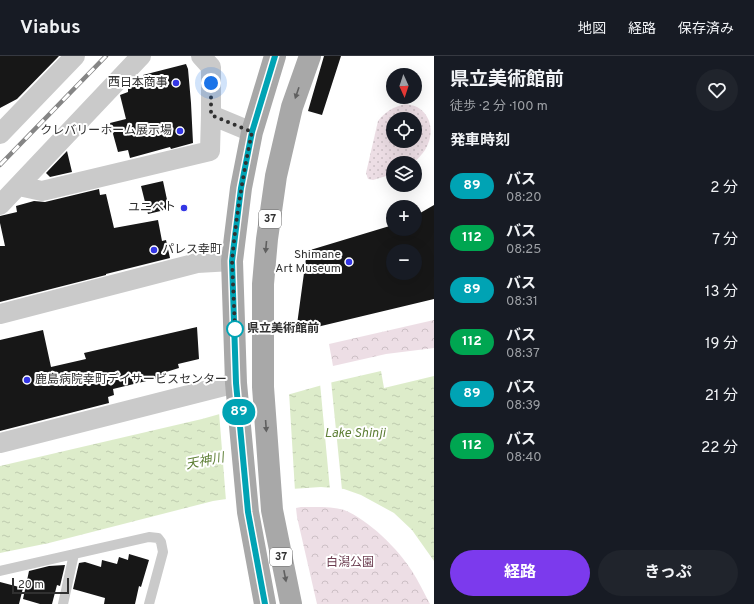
<!DOCTYPE html>
<html lang="ja">
<head>
<meta charset="utf-8">
<style>
  :root { --surface:#171b24; --page:#20242c; --text:#f1f3f6; --muted:#9ea1a6; --line:#363941; --accent:#7c3aed }
  body { margin:0; font-family:Overpass,"Noto Sans JP",sans-serif; background:var(--page); color:var(--text); height:100vh; display:flex; flex-direction:column; font-size:15px; white-space:nowrap }
  * { box-sizing:border-box; margin:0 }
  p { font-size:13px; color:var(--muted) }
  .icon { flex:none; width:22px; height:22px; fill:none; stroke:currentColor; stroke-width:2; stroke-linecap:round; stroke-linejoin:round }
  .map { position:relative; flex:1; overflow:hidden }
  .sheet { display:flex; flex-direction:column; background:var(--surface); width:320px }
  .sheet>* { flex:none }
  .badge { padding:0 8px; border-radius:13px; font-size:14px; line-height:26px }
  .needle { width:26px; rotate:177deg }
  .fabs { position:absolute; left:386px; top:12px; display:grid; gap:8px }
  .fabs a { display:grid; place-items:center; width:36px; height:36px; border-radius:50%; background:var(--surface); box-shadow:0 4px 16px #0002; font-size:20px }
  .scale { position:absolute; left:12px; bottom:10px; width:57px; box-sizing:border-box; padding-left:4px; border:2px solid #303030; border-top:0; font-size:11px; line-height:14px; white-space:nowrap; color:#303030; -webkit-text-stroke:3px #fff; paint-order:stroke }
  .you { position:absolute; width:20px; height:20px; margin:-10px; border:3px solid #fff; border-radius:50%; background:#1a73e8; box-shadow:0 0 0 6px #1a73e833 }
  .map>.badge { position:absolute; translate:-50% -50%; box-shadow:0 0 0 2px #fff }
  h2 { padding:0 16px; font-size:15px; line-height:36px }
  .round { display:grid; place-items:center; flex:none; width:42px; height:42px; border-radius:21px; background:var(--page) }
  .overview { display:flex; align-items:center; justify-content:space-between; height:68px; padding:0 16px }
  h1 { font-size:19px; font-weight:700; line-height:30px }
  .cta { display:flex; gap:8px; margin-top:auto; padding:8px 16px }
  .cta a { flex:1; height:46px; border-radius:24px; background:var(--accent); color:#fff; font-size:16px; font-weight:700; line-height:46px; text-align:center }
  .cta a+a { background:var(--page); color:var(--text) }
  ul { padding:0; list-style:none }
  li { display:flex; align-items:center; gap:12px; height:52px; padding:0 16px }
  li div { flex:1 }
  li b { display:block; font-size:15px }
  li em { font-style:normal }
  li .badge { min-width:44px; font-weight:700; text-align:center }
  header { display:flex; align-items:center; gap:24px; box-sizing:border-box; height:56px; padding:0 20px; background:var(--surface); border-bottom:1px solid var(--line) }
  header strong { font-size:19px }
  nav { display:flex; gap:22px; margin-inline-start:auto; font-size:14px }
  main { display:flex; flex:1; min-height:0 }
  .map>svg:first-child { display:block }
  .grass { fill:url(#grass-dots); fill-rule:evenodd }
  .park { fill:url(#park-crowns) }
  .water { fill:url(#water-ripples) }
  .pier { fill:#fff }
  .building { fill:#171717; fill-rule:evenodd }
  .lines { fill:none; stroke-linecap:round; stroke-linejoin:round }
  .lane { stroke:#cacaca; stroke-width:10 }
  .street { stroke:#cacaca; stroke-width:20 }
  .primary { stroke:#a8a8a8; stroke-width:22 }
  .rail-casing { stroke:#858585; stroke-width:4.5 }
  .rail { stroke:#fff; stroke-width:3; stroke-dasharray:9; stroke-linecap:butt }
  .oneway { fill:#606060 }
  .line-casing { stroke:#fff; stroke-width:9 }
  .line { stroke:#00a3b4; stroke-width:6 }
  .walk { stroke:#303030; stroke-width:4; stroke-dasharray:0 7.2 }
  .poi-dot { fill:#3436e5; stroke:#fff; stroke-width:1.5 }
  .stop-dot { fill:#fff; stroke:#00a3b4; stroke-width:2 }
  .labels { text-anchor:middle; dominant-baseline:central; stroke-width:4; stroke-linejoin:round; paint-order:stroke }
  .shield { fill:#fff; stroke:#6e6e6e; stroke-width:1 }
  .shield-label { font-size:11px; font-weight:bold; fill:#303030 }
  .poi-label { font-size:12px; fill:#303030; stroke:#fff; text-anchor:end }
  .stop-label { font-size:12px; font-weight:bold; fill:#303030; stroke:#fff; text-anchor:start }
  .park-label { font-size:12px; fill:#6c3d50; stroke:#fff }
  .water-label { font-size:13px; font-style:italic; fill:#5e7f36; stroke:#fff }
</style>
</head>
<body>
<header>
<strong>Viabus</strong>
<nav><a>地図</a><a>経路</a><a>保存済み</a></nav>
</header>
<main>
<div class="map">
<svg width="434" height="548" viewBox="0 0 434 548">
  <defs>
    <pattern id="grass-dots" width="8" height="8" patternUnits="userSpaceOnUse"><rect width="8" height="8" fill="#eddee5"/><path d="M2 2h.1M6 6h.1" fill="none" stroke="#ccbfc5" stroke-width="1.8" stroke-linecap="round"/></pattern>
    <pattern id="park-crowns" width="20" height="18" patternUnits="userSpaceOnUse"><rect width="20" height="18" fill="#eddee5"/><path d="M2 6a3 3 0 1 1 6 0M12 15a3 3 0 1 1 6 0" fill="none" stroke="#ccbfc5"/></pattern>
    <pattern id="water-ripples" width="26" height="14" patternUnits="userSpaceOnUse"><rect width="26" height="14" fill="#ddecca"/><path d="M2 4q2-2 4 0t4 0M15 11q2-2 4 0t4 0" fill="none" stroke="#becbae"/></pattern>
  </defs>
  <rect width="100%" height="100%" fill="#fff"/>
  <path class="grass" d="M405,48c4,1 8,1 12,3 16,9 17,29 8,43 -3,4 -8,11 -13,13 -5,2 -14,0 -19,0v11l-20,6 -5,-1 -2,-6 12,-52c7,-9 15,-14 27,-17zM393,63h22v22h-22z"/>
  <path class="park" d="M434,264v28l-48,6 -53,12 -4,-22z
    M301,451c12,0 31,-1 43,3 25,10 54,39 68,61 7,11 12,22 18,33h-113l-20,-87 -1,-9z"/>
  <path class="water" d="M381,315l3,17 50,-12v185l-22,-31 -18,-17 -33,-18 -17,-6 -23,-2 -30,2 -78,12 -164,42 -49,10v-87l202,-47 131,-37z"/>
  <path class="pier" d="M331,324l11,110h-12l-10,-107z
    M289,336l6,99 -69,10 -7,-89z"/>
  <path class="building" d="M0,0h59l-42,43 -17,9z
    M324,0h17l-19,59 -14,-4z
    M186,8l2,5 3,34 2,40 -22,6 -1,-2 -40,11 -2,-8 -10,2 -8,-29 16,-4 -6,-24 8,-3v-6l17,-4 -2,-7z
    M67,95l5,21 -22,5 -4,-4z
    M163,125l6,28 -21,5 -7,-28z
    M99,133l1,6 6,-1 8,34 44,-8 4,21 4,-1 4,18 -64,16v1l-106,27v-56h5l-5,-23v-7l17,-4 -1,-6 18,-5 11,1z
    M434,149v94l-138,33 11,-81 86,-26v4h22v-13zM393,195h22v22h-22z
    M197,271l2,32 -21,5 1,4 -13,4 1,4 -54,13 1,6 -6,2 1,6 -109,28v-91l43,-10 8,37 35,-8 -2,-6z
    M129,498l20,6 -8,27 -2,-1 -4,18h-31l1,-6 -32,-9 6,-26 6,-1 16,5 1,-7 15,4 2,-7 9,3z
    M65,509l-5,21 -3,-1 -5,19h-12l-17,-5 6,-28 20,-5z
    M0,526l23,6 -4,16h-19z"/>
  <g class="lines">
    <path class="lane" d="M0,515l149,-34 9,1 3,4 2,10 -14,52
      M63,548l11,-50"/>
    <path class="street" d="M201,0l10,11v48l41,17
      M0,78l75,-78
      M19,130l23,5 168,-40 1,-36
      M0,149l141,-149
      M0,258l197,-51 35,-2
      M0,387l236,-60"/>
    <path class="primary" d="M265,548l-17,-92 -12,-129 -4,-122 9,-73 11,-56 23,-76
      M291,548l-19,-94 -9,-123v-103l4,-45 9,-63 16,-69 18,-51"/>
    <g class="rail-casing">
      <path id="rail" d="M0,109l106,-109"/>
    </g>
    <use href="#rail" class="rail"/>
  </g>
  <defs><path id="oneway-solid" d="M-6-.8H1V-3.2L6.5 0L1 3.2V.8H-6Z"/></defs>
  <g class="oneway">
    <use href="#oneway-solid" transform="translate(297 37) rotate(109)"/>
    <use href="#oneway-solid" transform="translate(266 191) rotate(95)"/>
    <use href="#oneway-solid" transform="translate(266 370) rotate(86)"/>
    <use href="#oneway-solid" transform="translate(285 520) rotate(79)"/>
  </g>
  <g class="lines">
    <g class="line-casing">
      <path id="line" d="M265,548l-17,-92 -12,-129 -4,-122 9,-73 11,-56 23,-76"/>
    </g>
    <use href="#line" class="line"/>
    <path class="walk" d="M211,27v32l41,17c-9,43 -16,85 -20,129l3,68"/>
  </g>
  <g class="poi-dot">
    <circle cx="176" cy="27" r="4"/>
    <circle cx="180" cy="75" r="4"/>
    <circle cx="184" cy="152" r="4"/>
    <circle cx="154" cy="194" r="4"/>
    <circle cx="349" cy="206" r="4"/>
    <circle cx="27" cy="324" r="4"/>
  </g>
  <circle class="stop-dot" cx="235" cy="273" r="8"/>
  <g class="labels">
    <g class="shield">
      <rect x="259" y="154" width="22" height="18" rx="3"/>
      <rect x="270" y="492" width="22" height="18" rx="3"/>
    </g>
    <g class="shield-label">
      <text x="270" y="163">37</text>
      <text x="281" y="501">37</text>
    </g>
    <g class="poi-label">
      <text x="168" y="27">西日本商事</text>
      <text x="172" y="75">クレバリーホーム展示場</text>
      <text x="176" y="152">ユニペト</text>
      <text x="162" y="194" text-anchor="start">パレス幸町</text>
      <text x="341" y="199">Shimane<tspan x="341" dy="14">Art Museum</tspan></text>
      <text x="35" y="324" text-anchor="start">鹿島病院幸町デイサービスセンター</text>
    </g>
    <g class="stop-label">
      <text x="247" y="273">県立美術館前</text>
    </g>
    <g class="park-label">
      <text x="350" y="507">白潟公園</text>
    </g>
    <g class="water-label">
      <text x="355" y="378">Lake Shinji</text>
      <text transform="translate(205 406) rotate(-11)">天神川</text>
    </g>
  </g>
</svg>
<div class="fabs">
<a><svg class="needle" viewBox="-14 -14 28 28"><path d="M0-13l5 13h-10z" fill="#e53935"/><path d="M0 13l5-13h-10z" fill="#9ea1a6"/></svg></a>
<a><svg class="icon" aria-label="locate" viewBox="0 0 24 24"><circle cx="12" cy="12" r="6"/><path d="M12 2v4M12 18v4M2 12h4M18 12h4"/></svg></a>
<a><svg class="icon" aria-label="layers" viewBox="0 0 24 24"><path d="M12 4l9 5-9 5-9-5zM3 14l9 5 9-5"/></svg></a>
<a>+</a>
<a>−</a>
</div>
<div class="scale">20 m</div>
<div class="you" style="left:211px;top:27px"></div>
<b class="badge" style="left:239px;top:356px;background:#00a3b4;color:#fff">89</b>
</div>
<section class="sheet">
<div class="overview"><div><h1>県立美術館前</h1><p>徒歩 · 2 分 · 100 m</p></div><a class="round"><svg class="icon" aria-label="heart" viewBox="0 0 24 24"><path d="M12 20l-8-8c-3-5 5-10 8-4 3-6 11-1 8 4z"/></svg></a></div>
<h2>発車時刻</h2>
<ul>
<li><span class="badge" style="background:#00a3b4;color:#fff">89</span><div><b>バス</b><p>08:20</p></div><em>2 分</em></li>
<li><span class="badge" style="background:#00a651;color:#fff">112</span><div><b>バス</b><p>08:25</p></div><em>7 分</em></li>
<li><span class="badge" style="background:#00a3b4;color:#fff">89</span><div><b>バス</b><p>08:31</p></div><em>13 分</em></li>
<li><span class="badge" style="background:#00a651;color:#fff">112</span><div><b>バス</b><p>08:37</p></div><em>19 分</em></li>
<li><span class="badge" style="background:#00a3b4;color:#fff">89</span><div><b>バス</b><p>08:39</p></div><em>21 分</em></li>
<li><span class="badge" style="background:#00a651;color:#fff">112</span><div><b>バス</b><p>08:40</p></div><em>22 分</em></li>
</ul>
<div class="cta"><a>経路</a><a>きっぷ</a></div>
</section>
</main>
</body>
</html>
